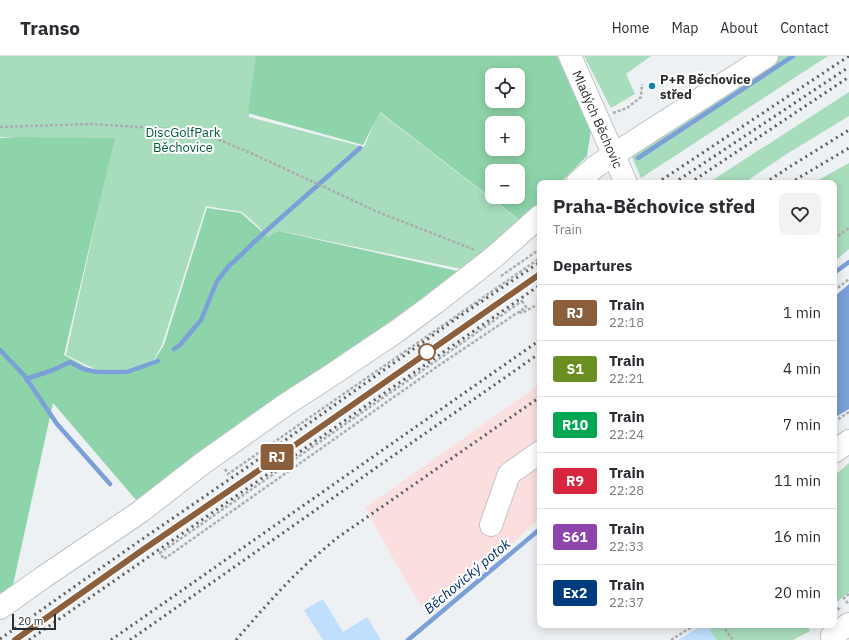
<!DOCTYPE html>
<html lang="en">
<head>
<meta charset="utf-8">
<style>
  :root { --surface:#fff; --page:#f2f2f3; --text:#2b2b33; --muted:#7c7c81; --line:#e1e1e2 }
  body { margin:0; font-family:"IBM Plex Sans",sans-serif; background:var(--page); color:var(--text); height:100vh; display:flex; flex-direction:column; font-size:15px; white-space:nowrap }
  * { box-sizing:border-box; margin:0 }
  p { font-size:13px; color:var(--muted) }
  .icon { flex:none; width:22px; height:22px; fill:none; stroke:currentColor; stroke-width:2; stroke-linecap:round; stroke-linejoin:round }
  .map { position:relative; flex:1; overflow:hidden }
  .details { position:absolute; left:537px; top:124px; width:300px; height:448px; display:flex; flex-direction:column; background:var(--surface); border-radius:8px; box-shadow:0 2px 10px #0003 }
  .details>* { flex:none }
  .badge { padding:0 8px; border-radius:3px; font-size:14px; line-height:26px }
  .tools { position:absolute; left:485px; top:12px; display:grid; gap:8px }
  .tools a { display:grid; place-items:center; width:40px; height:40px; border-radius:8px; background:var(--surface); box-shadow:0 2px 10px #0003; font-size:20px }
  .scale { position:absolute; left:12px; bottom:10px; width:44px; box-sizing:border-box; padding-left:4px; border:2px solid #2c2d2e; border-top:0; font-size:11px; line-height:14px; white-space:nowrap; color:#2c2d2e; -webkit-text-stroke:3px #fff; paint-order:stroke }
  .map>.badge { position:absolute; translate:-50% -50%; box-shadow:0 0 0 2px #fff }
  h2 { padding:0 16px; font-size:15px; line-height:36px }
  .round { display:grid; place-items:center; flex:none; width:42px; height:42px; border-radius:8px; background:var(--page) }
  .headline { display:flex; align-items:center; justify-content:space-between; height:68px; padding:0 16px }
  h1 { font-size:19px; font-weight:800; line-height:30px }
  ul { padding:0; list-style:none }
  li { display:flex; align-items:center; gap:12px; height:56px; padding:0 16px; border-top:1px solid var(--line) }
  li div { flex:1 }
  li b { display:block; font-size:15px }
  li em { font-style:normal }
  li .badge { min-width:44px; font-weight:700; text-align:center }
  header { display:flex; align-items:center; gap:24px; box-sizing:border-box; height:56px; padding:0 20px; background:var(--surface); border-bottom:1px solid var(--line) }
  header strong { font-size:19px }
  nav { display:flex; gap:22px; margin-inline-start:auto; font-size:14px }
  .map>svg:first-child { display:block }
  .industrial { fill:#fadfde }
  .green { fill:#a7dcbc }
  .forest { fill:#8ed4ab; fill-rule:evenodd }
  .water { fill:#7ba0d7 }
  .lines { fill:none; stroke-linecap:round; stroke-linejoin:round }
  .stream { stroke:#7ba0d7; stroke-width:4.5 }
  .building { fill:#c0defe }
  .minor-casing { stroke:#c0c3c6; stroke-width:24 }
  .path { stroke:#aaadaf; stroke-width:2.5; stroke-dasharray:3 2; stroke-linecap:butt }
  .minor { stroke:#fff; stroke-width:22 }
  .rail { stroke:#5d5e60; stroke-width:3; stroke-dasharray:2 4; stroke-linecap:butt }
  .line-casing { stroke:#fff; stroke-width:9 }
  .line { stroke:#8b5e3c; stroke-width:6 }
  .poi-dot { fill:#1483aa; stroke:#fff; stroke-width:1.5 }
  .stop-dot { fill:#fff; stroke:#8b5e3c; stroke-width:2 }
  .labels { text-anchor:middle; dominant-baseline:central; stroke-width:4; stroke-linejoin:round; paint-order:stroke }
  .poi-label { font-size:13px; font-weight:bold; fill:#2c2d2e; stroke:#fff; text-anchor:start }
  .street-label { font-size:13px; fill:#2c2d2e; stroke:#fff }
  .park-label { font-size:13px; fill:#005b37; stroke:#fff }
  .water-label { font-size:14px; font-style:italic; fill:#002d6d; stroke:#fff }
</style>
</head>
<body>
<header>
<strong>Transo</strong>
<nav><a>Home</a><a>Map</a><a>About</a><a>Contact</a></nav>
</header>
<div class="map">
<svg width="849" height="584" viewBox="0 0 849 584">
  <rect width="100%" height="100%" fill="#eef1f4"/>
  <path class="industrial" d="M540,328v134l-111,100 -21,-33 -43,-77z"/>
  <path class="green" d="M0,0h257l-8,61 115,30 15,-35 144,111 -57,47 -186,-39 -12,7 -9,-11 -17,-15 -36,-6 -44,139 -11,20 -24,6h-28l-33,-16 48,-216 -114,-2z
    M584,0h67l-25,18 9,20 -24,14z
    M774,0h54l-187,122 -12,-28z
    M849,36v24l-64,39 -41,28h-36z
    M849,107v86l-15,13v-79h-21z
    M849,407v129l-12,10 -3,-6v-120z
    M707,569h100l3,6 -17,9h-77z"/>
  <path class="forest" d="M256,0h301l34,74 -4,26 -27,27h-20v19l-19,19 -141,-109 -17,33 -115,-32zM492,19h26v26h-26zM492,67h26v26h-26zM492,115h26v26h-26z
    M19,81l96,1 -51,217 32,17 31,1 25,-9 12,-19 43,-137 34,5 27,24 11,-6 183,41 -170,120 -156,108 -83,-97 -40,182 -13,9v-456z"/>
  <path class="water" d="M849,228v125l-15,9v-121z"/>
  <g class="lines">
    <path class="stream" d="M638,102l155,-102
      M834,217l15,-11
      M174,293l6,-4 21,-25 16,-39 11,-14 38,-36 94,-83
      M0,294l24,25 33,49 53,60
      M26,323l27,-9 17,-8 13,7 14,3h30l31,-11
      M408,584l132,-111"/>
  </g>
  <path class="building" d="M323,543l20,33 24,-15 14,23h-58l-19,-30z
    M703,569h4l9,15h-38z"/>
  <g class="lines">
    <g class="minor-casing">
      <g id="minor">
        <path id="s1" d="M570,0l56,127"/>
        <path d="M577,127l18,-16 18,-12 154,-99"/>
        <path d="M834,396l15,-11"/>
        <path d="M491,469l18,-51 31,-22"/>
        <path d="M0,552l45,-32 95,-64 63,-49 82,-58 45,-29 67,-45 38,-28 59,-46 46,-41"/>
        <path d="M832,580l17,-12"/>
      </g>
    </g>
    <path class="path" d="M613,57l14,-5 14,-11 1,-13
      M0,71l92,-3 77,5 41,7 43,18 125,58 97,38
      M834,183l15,-11
      M501,220l39,-27
      M834,235l15,-12
      M522,245l4,6 -88,59 -274,193 -4,-6z
      M519,256l3,1 18,-10
      M834,366l15,-10
      M225,413l3,5 312,-216
      M849,538l-5,4 5,7
      M834,548l6,6
      M722,569l11,15
      M671,584l24,-15"/>
    <use href="#minor" class="minor"/>
    <path class="rail" d="M657,127l192,-127
      M674,127l175,-116
      M690,127l159,-106
      M765,127l26,-17 58,-36
      M790,127l59,-35
      M0,583l138,-97 108,-74 214,-152 80,-54
      M15,584l129,-91 108,-74 288,-201
      M29,584l511,-355
      M111,584l429,-300
      M130,584l410,-287
      M236,584c19,-22 38,-44 59,-65 13,-13 28,-25 42,-37l203,-141"/>
  </g>
  <g class="lines">
    <g class="line-casing">
      <path id="line" d="M15,584l129,-91 108,-74 288,-201"/>
    </g>
    <use href="#line" class="line"/>
  </g>
  <circle class="poi-dot" cx="652" cy="30" r="4"/>
  <circle class="stop-dot" cx="427" cy="296" r="8"/>
  <g class="labels">
    <g class="poi-label">
      <text x="660" y="23">P+R Běchovice<tspan x="660" dy="15">střed</tspan></text>
    </g>
    <g class="street-label">
      <text stroke="none"><textPath href="#s1" startOffset="69">Mladých Běchovic</textPath></text>
    </g>
    <g class="park-label">
      <text x="183" y="76">DiscGolfPark<tspan x="183" dy="15">Běchovice</tspan></text>
    </g>
    <g class="water-label">
      <text transform="translate(467 520) rotate(-40)">Běchovický potok</text>
    </g>
  </g>
</svg>
<div class="tools">
<a><svg class="icon" aria-label="locate" viewBox="0 0 24 24"><circle cx="12" cy="12" r="6"/><path d="M12 2v4M12 18v4M2 12h4M18 12h4"/></svg></a>
<a>+</a>
<a>−</a>
</div>
<div class="scale">20 m</div>
<b class="badge" style="left:277px;top:401px;background:#8b5e3c;color:#fff">RJ</b>
<section class="details">
<div class="headline"><div><h1>Praha-Běchovice střed</h1><p>Train</p></div><a class="round"><svg class="icon" aria-label="heart" viewBox="0 0 24 24"><path d="M12 20l-8-8c-3-5 5-10 8-4 3-6 11-1 8 4z"/></svg></a></div>
<h2>Departures</h2>
<ul>
<li><span class="badge" style="background:#8b5e3c;color:#fff">RJ</span><div><b>Train</b><p>22:18</p></div><em>1 min</em></li>
<li><span class="badge" style="background:#6b8e23;color:#fff">S1</span><div><b>Train</b><p>22:21</p></div><em>4 min</em></li>
<li><span class="badge" style="background:#00a651;color:#fff">R10</span><div><b>Train</b><p>22:24</p></div><em>7 min</em></li>
<li><span class="badge" style="background:#d7263d;color:#fff">R9</span><div><b>Train</b><p>22:28</p></div><em>11 min</em></li>
<li><span class="badge" style="background:#8e44ad;color:#fff">S61</span><div><b>Train</b><p>22:33</p></div><em>16 min</em></li>
<li><span class="badge" style="background:#003b80;color:#fff">Ex2</span><div><b>Train</b><p>22:37</p></div><em>20 min</em></li>
</ul>
</section>
</div>
</body>
</html>
